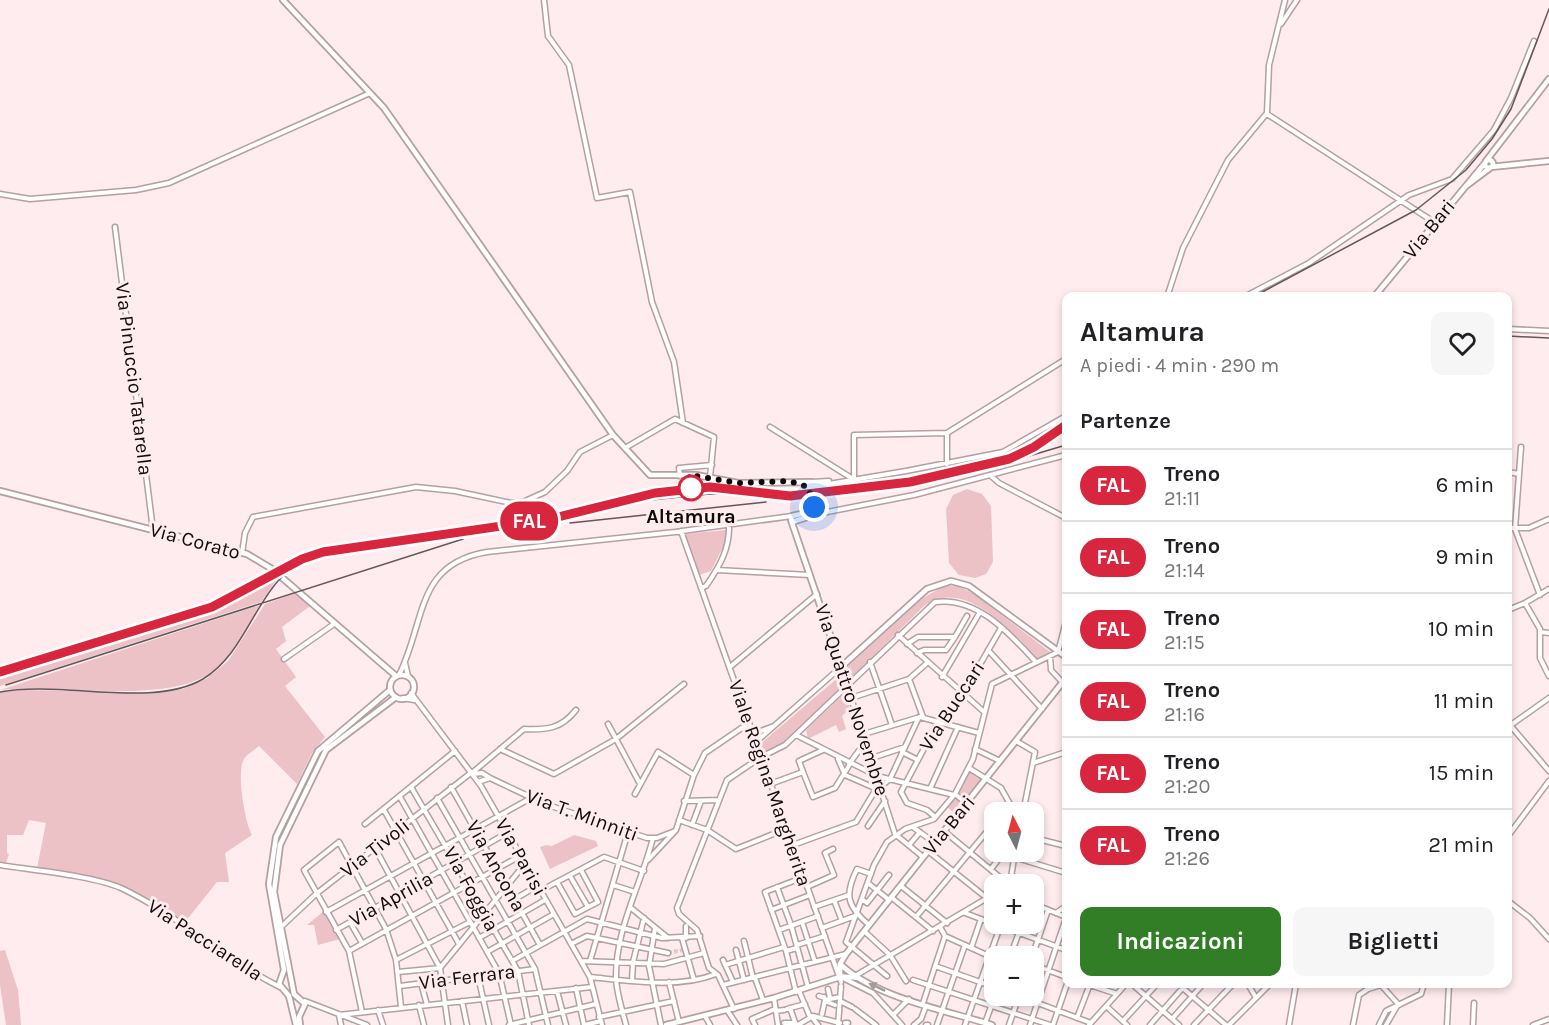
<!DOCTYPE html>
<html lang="it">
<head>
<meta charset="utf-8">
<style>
  :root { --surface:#fff; --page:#f6f6f6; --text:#202124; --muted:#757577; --line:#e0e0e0; --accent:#327e26 }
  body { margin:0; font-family:Karla,sans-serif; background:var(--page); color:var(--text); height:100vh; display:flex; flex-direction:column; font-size:22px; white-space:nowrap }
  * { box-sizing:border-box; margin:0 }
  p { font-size:20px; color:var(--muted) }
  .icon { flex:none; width:33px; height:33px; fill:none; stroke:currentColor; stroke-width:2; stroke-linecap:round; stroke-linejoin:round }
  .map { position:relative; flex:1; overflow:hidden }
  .sheet { position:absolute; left:1062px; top:292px; width:450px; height:696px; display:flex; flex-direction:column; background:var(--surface); border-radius:12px; box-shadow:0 3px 9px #0003 }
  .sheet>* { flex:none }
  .badge { padding:0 12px; border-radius:20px; font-size:21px; line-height:39px }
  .needle { width:39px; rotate:354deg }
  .fabs { position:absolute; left:984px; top:802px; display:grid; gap:12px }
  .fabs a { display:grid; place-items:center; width:60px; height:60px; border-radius:12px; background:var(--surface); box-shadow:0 3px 9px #0003; font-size:30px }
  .you { position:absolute; width:30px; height:30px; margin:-15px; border:4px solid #fff; border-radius:50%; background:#1a73e8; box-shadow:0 0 0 9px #1a73e833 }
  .map>.badge { position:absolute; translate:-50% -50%; box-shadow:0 0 0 3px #fff }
  h2 { padding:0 18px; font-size:22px; line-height:54px }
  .round { display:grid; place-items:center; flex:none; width:63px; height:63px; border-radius:12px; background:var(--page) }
  .head { display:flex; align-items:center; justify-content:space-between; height:102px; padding:0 18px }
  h1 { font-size:28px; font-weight:700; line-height:45px }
  .primary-button { display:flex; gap:12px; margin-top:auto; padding:12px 18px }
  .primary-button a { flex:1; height:69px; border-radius:12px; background:var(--accent); color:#fff; font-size:24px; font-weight:700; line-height:69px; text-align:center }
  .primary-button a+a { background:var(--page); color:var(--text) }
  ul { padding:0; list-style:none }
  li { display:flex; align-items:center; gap:18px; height:72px; padding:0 18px; border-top:2px solid var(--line) }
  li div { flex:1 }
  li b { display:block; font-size:22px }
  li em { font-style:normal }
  li .badge { min-width:66px; font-weight:700; text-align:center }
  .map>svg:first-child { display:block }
  .green { fill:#ecc2c7 }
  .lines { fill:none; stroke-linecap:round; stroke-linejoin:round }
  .minor-tunnel { stroke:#dacacc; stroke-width:4; stroke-dasharray:4 2; stroke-linecap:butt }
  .minor-casing { stroke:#b59fa1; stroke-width:7 }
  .major-casing { stroke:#b59fa1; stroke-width:8 }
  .minor { stroke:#fff; stroke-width:4 }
  .major { stroke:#fff; stroke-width:4.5 }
  .rail { stroke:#625759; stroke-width:1.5 }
  .oneway { fill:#a09d9d }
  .line-casing { stroke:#fff; stroke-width:14 }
  .line { stroke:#d7263d; stroke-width:9 }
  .walk { stroke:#110a0b; stroke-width:6; stroke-dasharray:0 10.8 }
  .stop-dot { fill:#fff; stroke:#d7263d; stroke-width:3 }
  .labels { text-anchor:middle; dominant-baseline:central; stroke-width:6; stroke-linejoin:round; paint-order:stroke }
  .street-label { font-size:20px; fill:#110a0b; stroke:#feecee }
  .stop-label { font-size:20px; font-weight:bold; fill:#110a0b; stroke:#feecee }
</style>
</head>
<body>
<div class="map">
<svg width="1549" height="1025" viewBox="0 0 1549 1025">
  <rect width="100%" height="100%" fill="#feecee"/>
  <path class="green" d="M967,489l15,5 9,12 2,56 -7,12 -11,4 -16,-3 -10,-12 -3,-54 7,-14z
    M726,530l1,9 -16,32 -12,4 -14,-41z
    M274,575l4,3 -17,24 -261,84v-13l177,-52 48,-19z
    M946,585l14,2 14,7 76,58 -13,7c-24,-27 -73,-83 -113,-53l-76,75 -3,-12 78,-71z
    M296,593l14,13 -28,21 4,14 -10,8 20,28 -11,9 40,51 -13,16 -15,31 -38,-38c-4,4 -12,8 -15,13 -8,13 1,63 8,76l-27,18 4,29h-12l-32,40 -15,-10 -52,-26 -81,-18 9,-45 -17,-3 -6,15h-16v18l2,1 -3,9 -6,-1v-170l25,-2 127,3 31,-4 23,-10 22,-18 37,-57z
    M260,605c-13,23 -26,50 -48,67 -46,33 -153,12 -212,18z
    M841,675l3,10 -60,58 -22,11 -3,-9z
    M845,693l5,15 -8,8 4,13 -7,3 -3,-7 -28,14 -2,-9z
    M970,770l13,7 -30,35 -6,-5z
    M574,835l22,6 2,5 -48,23 -10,-22 6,-2 6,1z
    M324,911l16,28 -22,6 -4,-20h-7z
    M5,950l13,40 3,35h-15l-6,-40v-34z"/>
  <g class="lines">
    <path class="minor-tunnel" d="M668,953l15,-3"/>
    <g class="minor-casing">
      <path id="minor" d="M544,0l4,36 21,29 28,133 33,-6 22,110 22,60 9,61
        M1281,24l16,-24
        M1267,114l167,108
        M0,194l30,5 106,-9 33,-7 201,-90
        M115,227l38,303
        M1167,297l16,-49 45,-88 39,-47 2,-48 16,-65
        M1244,297l65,-34 100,-68 43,-16 42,-49 17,-32 23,-57
        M1508,329l41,2
        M770,427l83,52
        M1521,447l-6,82 25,66
        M625,448l50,-29 39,18 -4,40
        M947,464v-31l119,-74
        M1508,472l11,2
        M990,475l9,8 67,35
        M680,476l-1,-8 33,-3
        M854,479v-44l93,-2
        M811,482l18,-1
        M804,485h19l83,-14 97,-19 63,-36
        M817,514l97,-19 152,-40
        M1508,528h21l20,-9
        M681,531l160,451
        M242,553l3,-20 8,-16 163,-30 39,4 56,12 12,-1 22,-10 22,-21 13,-19 33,-17
        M717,570l93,5
        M701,588l5,-2c14,-20 24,-38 23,-62
        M1525,603l15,26v29l9,18
        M1508,610l17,-7 24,-14
        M1540,632l9,1
        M898,635l85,76
        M907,644l11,-7h37l12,-21
        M988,650l54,59
        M917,653l7,-3h22l9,-13
        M1050,656l1,14 12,13
        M284,659l50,-35
        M870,662l22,63
        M405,663l3,13
        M730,667l87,-73
        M399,675c27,-54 16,-111 88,-123l188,-20 117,-16
        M942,677l38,-65
        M909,679l14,38
        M411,693l70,93 109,191 12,48
        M403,698l11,2
        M851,698l58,-19 18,-16
        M608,724l31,58
        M1510,725l39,46
        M1508,727l41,-29
        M753,734l21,-8
        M864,734l56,-17 59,16
        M796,735l81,41 77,19
        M1016,741l19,11 -12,61
        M756,742l85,-75 54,167 28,23
        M500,749l54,25 62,-35 68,-55
        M975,749l25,12
        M902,752l16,8
        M872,758l33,-11
        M838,759l7,16 32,14
        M1033,763l33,-11
        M849,764l17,-23
        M969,768l32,20 14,25
        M803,772l-4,-11 24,-11
        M472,773l52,-44c23,1 37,0 52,-19
        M473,774l9,-1 8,5 -12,4
        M490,778l55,26 102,34h10l18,-7
        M770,784l33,-12 10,25 22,-9 15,-24
        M881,786l9,-7 29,-62
        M411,787l107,184 11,54
        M451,787l89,158
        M930,789l28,-62
        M635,794l23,-42 36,23
        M955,794l11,9
        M400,797l99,176 12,52
        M437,798l98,171 13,56
        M684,801l35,-1
        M384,810l75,134
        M1003,813l7,-8
        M935,817l-8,-7 -20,-7 -6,-11 37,-70 25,-28 38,-66
        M679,820l28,10 29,19 50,-20
        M365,824l90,-73
        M692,825l9,-24
        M868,826l17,-25
        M914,828l21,15
        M944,831l64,53
        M986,834l8,7
        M1508,836l41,-55
        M1034,838l32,8
        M793,845l63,-23 20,-33
        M909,845l11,-13
        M375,848l65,120 8,57
        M928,851l60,48
        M1007,852l7,5 52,16
        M648,860l28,-30 18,-55 11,-22 44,-30
        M0,865c32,5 94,11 121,23 57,27 103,71 159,99
        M991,869l13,-17
        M570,876l18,31
        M557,882l18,32 23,-12 -17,-32
        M868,883l21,17
        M1010,884l5,-32
        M613,885l22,7
        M901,886l46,37
        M777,887l14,38 17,62
        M807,887l27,-12 -9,-22 8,-4
        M540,891l64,-34 40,14
        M891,897l42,34
        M515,899l22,-13
        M862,899l5,4 22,-28
        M834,900l8,21
        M1508,901l22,17 19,21
        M1034,904l32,13
        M630,907l38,31
        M814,907l35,-12
        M771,910l39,-15
        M326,912l205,-114
        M965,913l29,11
        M1056,913l10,-7
        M916,917l78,-94
        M350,922l12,21
        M802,922l13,40
        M995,924l71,26
        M869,925c-22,-19 -25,-30 -12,-56l14,5
        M281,927l35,-33 156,-122
        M940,927l5,9 44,20
        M655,928l-6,38 12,59
        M822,928l33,-12
        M336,930l171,-97
        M779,930l39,-14
        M864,931l26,24 16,26
        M479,938l66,-38
        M682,938l12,42
        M686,938v-12
        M744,941l9,37
        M571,944l16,-8 81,17
        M797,945l28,-9
        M971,948l10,-29
        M736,950l8,30
        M349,951l171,-95
        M786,951l11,-3
        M991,951l18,6
        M487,952l67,-38
        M1010,957l12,-33
        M1032,957l16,-47
        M396,960l74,-38
        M723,960l10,22
        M512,961l75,-42 75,19 38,-2
        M581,961l83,3 40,-11
        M590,961l38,-129
        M725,965l59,-18
        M1034,965l32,12
        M935,966l59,21
        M440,968l84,-103
        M398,972l42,-4
        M478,976l11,49
        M841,976l16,2
        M855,976l139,-82
        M887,976l-41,-34 28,-77 13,-23 18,-13 29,-10 21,-25 18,-35 19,-75 66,-32 8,-31
        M590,977c40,4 88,12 126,-3
        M841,977l32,16 29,32
        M755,978l8,22
        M913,980l137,45
        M632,981l1,-19 11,-44
        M669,982l10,40
        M421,983l6,22
        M1087,984l30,10
        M1132,984l47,41
        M1178,984l48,41
        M1248,984l8,14
        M723,985l123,-31
        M1381,985l18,20
        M400,986l135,-17
        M576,988l8,37
        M828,989l2,9
        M557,991l9,34
        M799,991l11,26
        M796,992l-10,-41 -21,-59 39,-15
        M819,996l3,1
        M1019,996l72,27
        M824,997l1,3 15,-3
        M774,998l4,27
        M305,1001l62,24
        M462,1001l5,24
        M840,1001l12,6
        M827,1002l8,3
        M923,1003l22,-67
        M419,1005l5,20
        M1106,1006l21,19
        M790,1008l6,17
        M734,1009l-16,-34 -9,-7 -12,-38 -18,-16 -2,-6 50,-128 34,-23 24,-12 150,-143c42,-6 75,32 101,60
        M787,1009l18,-5
        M855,1009l21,16
        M378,1010l5,15
        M727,1010l10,15
        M776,1011l8,-1
        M362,1012l-13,-61 -45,-81 35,-28 47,87 10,31 5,47
        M822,1014l3,-14
        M339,1015l253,-28
        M339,1015l2,10
        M893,1015l16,-16
        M705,1016l5,9
        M811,1016l7,9
        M599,1017l75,-16
        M1077,1018l13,-34
        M1172,1019l31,-35
        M1123,1021l34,-37
        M784,1023h10
        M845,1023h3
        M985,1023l10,-27
        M509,1025l87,-21
        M585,1025l16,-4
        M626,1025c-4,-15 -9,-31 -10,-46 -1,-50 25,-94 37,-141
        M755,1025l-3,-6 23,-10
        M798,1025l15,-9 27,7
        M838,1025l3,-39
        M914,1025l7,-6 5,-13
        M926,1025h2
        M937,1025l28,-80
        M965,1025l36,-101
        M1009,1025l10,-29
        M1030,1025l36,-107
        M1053,1025l14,-41
        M1089,1025l37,-41
        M1150,1025l36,-41
        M1194,1025l39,-41
        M1229,1025l41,-41
        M1289,1025l7,-41
        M1353,1025l6,-30 9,-6 16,-5
        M1379,1025l7,-14 35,-17 3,-10
        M1386,1025l11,-19
        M1447,1025l2,-41
        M1473,1025l1,-22
        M1533,1025l16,-6"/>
    </g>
    <g class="major-casing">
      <path id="major" d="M283,0l101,108 229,327 37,40h46l42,8 73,-1v26l-10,6 -9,2 -1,4 50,147 86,-78 24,-8 18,5 97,71
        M1485 164a4 4 0 1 1 8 0a4 4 0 1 1-8 0Z
        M1486,161l63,-82
        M1491,167l58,-6
        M1466,186l24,-18
        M1374,297l111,-134
        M0,491l247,63 25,15 124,107
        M792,522l25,-8v-4l-5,-8
        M390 687a12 12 0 1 1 24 0a12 12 0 1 1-24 0Z
        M840,964c36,34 105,46 152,61
        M296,1025l-7,-29 -10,-12 5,-14 -15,-86 7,-47 42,-86 72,-61
        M300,1025l-1,-8 6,-13 -11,-10 -20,-102 6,-47 46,-95 70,-53
        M666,1025l108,-27 66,-21v-13l6,-10 220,-276"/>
    </g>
    <use href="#minor" class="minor"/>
    <use href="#major" class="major"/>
    <path class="rail" d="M1253,297l163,-87 50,-40 26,-31 19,-30 38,-100
      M1508,336l41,2
      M1029,456l37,-11
      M570,523l196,-21
      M0,672l212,-65 69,-37
      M6,685l457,-146
      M0,692c60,-12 152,17 203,-13 51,-31 53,-105 114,-124l157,-25 75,-9 92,-20 68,-7 86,2 115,-14 99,-23 25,-12 32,-22"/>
  </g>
  <defs><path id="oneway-solid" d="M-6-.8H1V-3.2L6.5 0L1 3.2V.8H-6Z" transform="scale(1.5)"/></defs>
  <use class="oneway" href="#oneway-solid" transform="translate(877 987) rotate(-155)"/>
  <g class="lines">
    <g class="line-casing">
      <path id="line" d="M0,672l212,-65 90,-48 21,-7 227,-33 105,-26 55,-6 80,9 120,-14 99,-23 25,-12 32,-22"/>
    </g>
    <use href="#line" class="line"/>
    <path class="walk" d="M691,488l-2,-13 49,8 51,-2 19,6 6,20"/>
  </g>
  <circle class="stop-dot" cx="691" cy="488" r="12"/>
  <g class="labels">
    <g class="street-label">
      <text transform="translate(1429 229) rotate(-51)">Via Bari</text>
      <text transform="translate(134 379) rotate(83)">Via Pinuccio Tatarella</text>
      <text transform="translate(195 541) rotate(15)">Via Corato</text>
      <text transform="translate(852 700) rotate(72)">Via Quattro Novembre</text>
      <text transform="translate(952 706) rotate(-57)">Via Buccari</text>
      <text transform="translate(770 783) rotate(71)">Viale Regina Margherita</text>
      <text transform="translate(582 815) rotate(20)">Via T. Minniti</text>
      <text transform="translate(949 825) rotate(-51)">Via Bari</text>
      <text transform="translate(375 848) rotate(-38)">Via Tivoli</text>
      <text transform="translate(521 857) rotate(61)">Via Parisi</text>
      <text transform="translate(496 866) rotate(61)">Via Ancona</text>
      <text transform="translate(471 889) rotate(61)">Via Foggia</text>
      <text transform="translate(391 899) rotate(-29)">Via Aprilia</text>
      <text transform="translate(205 940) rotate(33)">Via Pacciarella</text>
      <text transform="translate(467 977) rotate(-7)">Via Ferrara</text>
    </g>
    <g class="stop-label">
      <text x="691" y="516">Altamura</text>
    </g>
  </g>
</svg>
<div class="fabs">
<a><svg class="needle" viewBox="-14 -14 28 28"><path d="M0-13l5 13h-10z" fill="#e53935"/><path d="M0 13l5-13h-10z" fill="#757577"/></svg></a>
<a>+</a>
<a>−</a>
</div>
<div class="you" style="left:814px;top:507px"></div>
<b class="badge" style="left:529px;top:521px;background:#d7263d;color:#fff">FAL</b>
<section class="sheet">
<div class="head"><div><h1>Altamura</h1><p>A piedi · 4 min · 290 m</p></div><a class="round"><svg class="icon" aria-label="heart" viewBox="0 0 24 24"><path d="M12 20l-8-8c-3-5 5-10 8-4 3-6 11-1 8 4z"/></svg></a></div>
<h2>Partenze</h2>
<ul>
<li><span class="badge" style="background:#d7263d;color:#fff">FAL</span><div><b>Treno</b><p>21:11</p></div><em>6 min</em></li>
<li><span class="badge" style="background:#d7263d;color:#fff">FAL</span><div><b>Treno</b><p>21:14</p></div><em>9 min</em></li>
<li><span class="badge" style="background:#d7263d;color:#fff">FAL</span><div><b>Treno</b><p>21:15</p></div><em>10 min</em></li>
<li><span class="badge" style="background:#d7263d;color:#fff">FAL</span><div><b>Treno</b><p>21:16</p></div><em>11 min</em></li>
<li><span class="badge" style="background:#d7263d;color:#fff">FAL</span><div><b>Treno</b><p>21:20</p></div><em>15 min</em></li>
<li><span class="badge" style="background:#d7263d;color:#fff">FAL</span><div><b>Treno</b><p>21:26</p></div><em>21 min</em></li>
</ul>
<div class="primary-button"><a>Indicazioni</a><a>Biglietti</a></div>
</section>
</div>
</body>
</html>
